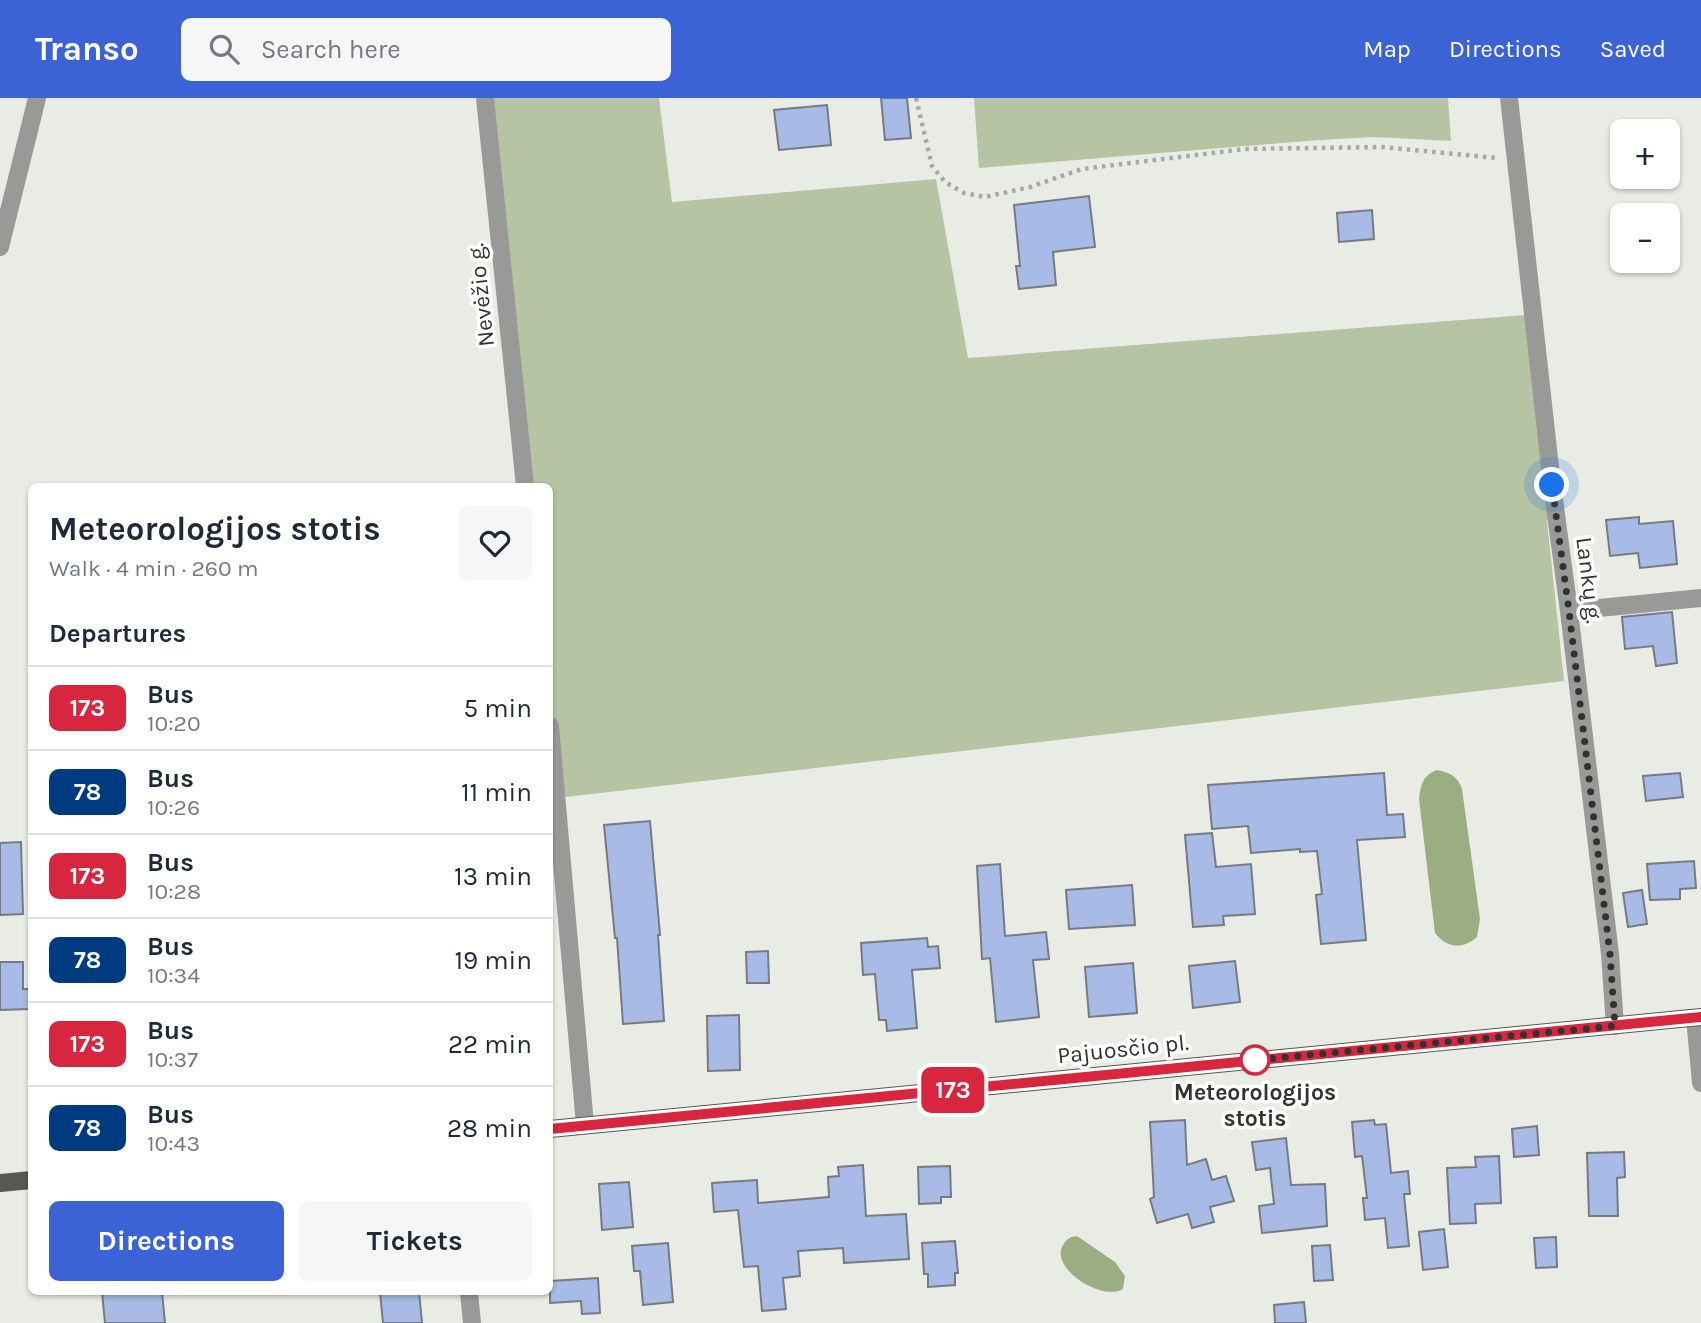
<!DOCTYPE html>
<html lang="en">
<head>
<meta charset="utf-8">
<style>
  :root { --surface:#fff; --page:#f6f6f7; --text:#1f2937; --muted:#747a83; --line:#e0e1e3; --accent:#3c63d5 }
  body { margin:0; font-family:Karla,sans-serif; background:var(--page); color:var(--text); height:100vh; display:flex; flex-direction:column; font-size:26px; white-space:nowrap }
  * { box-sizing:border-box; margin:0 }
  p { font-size:23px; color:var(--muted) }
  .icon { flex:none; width:38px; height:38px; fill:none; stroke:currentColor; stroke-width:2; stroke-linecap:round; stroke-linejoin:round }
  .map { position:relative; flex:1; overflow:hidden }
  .panel { position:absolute; left:28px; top:385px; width:525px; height:812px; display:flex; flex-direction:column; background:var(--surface); border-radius:10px; box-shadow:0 2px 5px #0004 }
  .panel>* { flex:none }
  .badge { padding:0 14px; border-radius:10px; font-size:24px; line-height:46px }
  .controls { position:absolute; left:1610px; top:21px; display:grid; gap:14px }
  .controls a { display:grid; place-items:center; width:70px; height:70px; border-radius:10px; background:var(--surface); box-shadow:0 2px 5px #0004; font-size:35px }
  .you { position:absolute; width:35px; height:35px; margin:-18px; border:5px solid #fff; border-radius:50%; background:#1a73e8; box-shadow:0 0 0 10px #1a73e833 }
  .map>.badge { position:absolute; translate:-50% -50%; box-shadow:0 0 0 4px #fff }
  h2 { padding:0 21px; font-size:26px; line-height:63px }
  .round { display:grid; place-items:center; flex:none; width:74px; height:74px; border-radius:10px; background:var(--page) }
  .headline { display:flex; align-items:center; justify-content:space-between; height:119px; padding:0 21px }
  h1 { font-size:33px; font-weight:700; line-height:52px }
  .action { display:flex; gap:14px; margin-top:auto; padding:14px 21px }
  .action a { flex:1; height:80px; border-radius:10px; background:var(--accent); color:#fff; font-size:28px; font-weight:700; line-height:80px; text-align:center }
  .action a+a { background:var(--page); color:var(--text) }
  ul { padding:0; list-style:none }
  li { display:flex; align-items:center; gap:21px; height:84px; padding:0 21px; border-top:2px solid var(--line) }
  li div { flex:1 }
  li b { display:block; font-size:26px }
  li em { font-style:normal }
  li .badge { min-width:77px; font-weight:700; text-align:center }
  header { display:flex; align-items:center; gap:42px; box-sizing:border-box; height:98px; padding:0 35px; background:var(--accent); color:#fff }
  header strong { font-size:33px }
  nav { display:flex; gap:38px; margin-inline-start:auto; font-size:24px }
  .search { width:490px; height:63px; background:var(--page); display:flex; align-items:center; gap:18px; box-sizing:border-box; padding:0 24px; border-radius:10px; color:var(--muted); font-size:26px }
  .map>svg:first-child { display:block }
  .green { fill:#b6c4a4 }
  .water { fill:#9bae82 }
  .building { fill:#a8bbe6; stroke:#777a81; stroke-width:2 }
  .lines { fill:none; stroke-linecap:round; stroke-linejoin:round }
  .path { stroke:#a5a9a3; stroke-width:4.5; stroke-dasharray:3.5 5; stroke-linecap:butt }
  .minor { stroke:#999a97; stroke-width:18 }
  .major { stroke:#565953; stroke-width:18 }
  .line-casing { stroke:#fff; stroke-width:16 }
  .line { stroke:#d7263d; stroke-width:10 }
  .walk { stroke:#313330; stroke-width:7; stroke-dasharray:0 12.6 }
  .stop-dot { fill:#fff; stroke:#d7263d; stroke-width:3.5 }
  .labels { text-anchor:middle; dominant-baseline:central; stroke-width:7; stroke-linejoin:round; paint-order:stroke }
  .street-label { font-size:23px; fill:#313330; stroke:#fff }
  .stop-label { font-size:23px; font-weight:bold; fill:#313330; stroke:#fff }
</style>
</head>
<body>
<header>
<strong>Transo</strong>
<div class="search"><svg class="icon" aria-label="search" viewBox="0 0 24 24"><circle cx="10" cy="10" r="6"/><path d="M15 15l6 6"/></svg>Search here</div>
<nav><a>Map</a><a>Directions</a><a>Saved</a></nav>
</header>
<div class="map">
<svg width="1701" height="1225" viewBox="0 0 1701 1225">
  <rect width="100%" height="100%" fill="#e8ece4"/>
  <path class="green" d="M485,0h174l13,104 264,-23 32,179 571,-44 25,205 -17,2 17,160 -1007,117 -7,-72v-240h-25z
    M974,0h474l3,43 -78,-4 -67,4 -327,27z"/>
  <path class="water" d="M1437,672c13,2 21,7 25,19l18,130 -3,18c-15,13 -30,11 -42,-4l-16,-134c2,-15 4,-24 18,-29z
    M1077,1138l38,26 10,14 -2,13c-21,13 -74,-21 -60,-44 4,-6 6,-8 14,-9z"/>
  <path class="building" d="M881,0h26l4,40 -26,2z
    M827,7l4,40 -52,5 -5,-40z
    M1089,98l6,51 -42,5 3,33 -37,4 -3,-23h4l-6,-61z
    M1372,112l2,29 -35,3 -2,-29z
    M1639,419v7l34,-3 4,43 -37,4 -2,-15 -28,3 -4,-36z
    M1672,514l5,51 -21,3 -3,-20 -28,3 -3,-32z
    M1384,675l3,42 16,-1 2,23 -48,3 9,100 -45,4 -5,-49 6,-1 -5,-43 -17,1v-3l-49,4 -3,-27 -36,3 -4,-44z
    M1680,675l3,24 -37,4 -3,-25z
    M650,723l10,114h-2l6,86 -41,3 -6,-86h-2l-11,-113z
    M1212,735l4,34 35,-3 4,50 -32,2 1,9 -31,2 -8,-92z
    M21,744l2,72 -23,1v-72z
    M1694,763l2,27 -16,1v10l-30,1 -3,-36z
    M1000,766l5,72 41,-4 3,27 -16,1 6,57 -43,5 -6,-64 -8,1 -5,-93z
    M1132,787l3,40 -66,4 -3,-39z
    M1642,792l5,34 -19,3 -5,-34z
    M927,840l1,9 10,-1 2,22 -28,2 5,58 -30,3 -1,-11h-7l-4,-46 -12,1 -2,-32z
    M768,853l1,32h-22l-1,-31z
    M1235,863l5,41 -47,6 -4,-42z
    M0,864h23v27h6v20l-29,1z
    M1133,865l4,50 -48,4 -4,-50z
    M739,917l1,55 -32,1 -1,-55z
    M1185,1022l2,45 19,-6 6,21 14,-4 8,25 -24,6 4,15 -22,6 -4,-14 -31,9 -7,-24 4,-2 -4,-75z
    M1374,1022l1,5 11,-1 5,49 17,-2 2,23h-6l5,52 -21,2 -3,-30 -20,2 -2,-22h4l-5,-42 -7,1 -3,-35z
    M1537,1028l2,29 -25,2 -2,-28z
    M1286,1040l5,47 34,-1 2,42 -65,7 -3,-27 15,-2 -4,-36 -14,2 -4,-28z
    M1624,1054l1,25 -8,1 1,38h-29l-2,-63z
    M1499,1058l2,47 -26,1 1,19 -26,1 -3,-56 29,-1 -1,-10z
    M863,1067l3,51 40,-2 3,45 -65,4 -1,-15 -45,3 2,25 -17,2 3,31 -24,2 -4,-45 -14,1 -6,-57 -24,2 -2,-29 45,-3 1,23 71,-6 -1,-20 11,-1 -1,-9z
    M950,1068l1,31h-10v6l-22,1 -1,-37z
    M629,1084l4,45 -31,3 -3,-46z
    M1444,1131l4,38 -25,3 -4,-38z
    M1556,1139l1,30 -21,1 -2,-30z
    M955,1143l3,32h-3v12l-27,2v-13h-4l-2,-31z
    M668,1145l5,59 -30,3 -3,-34h-6l-2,-25z
    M1330,1147l3,35 -19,1 -2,-35z
    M598,1180l2,35 -18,1 -1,-13 -31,2v-22z
    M102,1194h60l3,31h-60z
    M380,1194h39l3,31h-39z
    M1304,1204l2,21h-31l-1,-18z"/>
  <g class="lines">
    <path class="path" d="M916,0l16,68 13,16 19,11 21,4 45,-10 52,-18 163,-20 137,-2 115,11"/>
    <path class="minor" d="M485,0l40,388
      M1509,0l43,387 17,126 41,343 5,72
      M0,149l37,-149
      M1569,513l132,-13
      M550,628l35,399
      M1695,920l6,65
      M469,1194l3,31"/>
    <path class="major" d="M550,1031l1151,-112
      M0,1085l32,-3"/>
  </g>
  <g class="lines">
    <g class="line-casing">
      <path id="line" d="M550,1031l1151,-112"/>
    </g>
    <use href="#line" class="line"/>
    <path class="walk" d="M1255,962l-10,1 370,-35 -5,-72 -41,-343 -17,-126"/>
  </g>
  <circle class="stop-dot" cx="1255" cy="962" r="14"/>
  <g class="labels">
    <g class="street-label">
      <text transform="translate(481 197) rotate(-96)">Nevėžio g.</text>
      <text transform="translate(1589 482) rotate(83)">Lankų g.</text>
      <text transform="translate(1123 951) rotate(-6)">Pajuosčio pl.</text>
    </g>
    <g class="stop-label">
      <text x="1255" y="994">Meteorologijos<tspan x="1255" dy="26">stotis</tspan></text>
    </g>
  </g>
</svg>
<div class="controls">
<a>+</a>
<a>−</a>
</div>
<div class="you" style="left:1552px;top:387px"></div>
<b class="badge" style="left:953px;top:992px;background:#d7263d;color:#fff">173</b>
<section class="panel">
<div class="headline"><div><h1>Meteorologijos stotis</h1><p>Walk · 4 min · 260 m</p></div><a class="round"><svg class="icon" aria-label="heart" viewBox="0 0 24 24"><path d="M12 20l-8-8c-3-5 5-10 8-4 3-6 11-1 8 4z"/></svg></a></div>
<h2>Departures</h2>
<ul>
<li><span class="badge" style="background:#d7263d;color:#fff">173</span><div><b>Bus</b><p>10:20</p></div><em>5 min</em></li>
<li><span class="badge" style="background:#003b80;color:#fff">78</span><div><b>Bus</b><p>10:26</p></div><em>11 min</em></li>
<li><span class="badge" style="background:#d7263d;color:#fff">173</span><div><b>Bus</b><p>10:28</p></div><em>13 min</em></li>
<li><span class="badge" style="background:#003b80;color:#fff">78</span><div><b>Bus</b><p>10:34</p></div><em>19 min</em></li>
<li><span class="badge" style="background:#d7263d;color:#fff">173</span><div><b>Bus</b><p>10:37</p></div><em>22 min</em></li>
<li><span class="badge" style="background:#003b80;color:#fff">78</span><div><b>Bus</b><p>10:43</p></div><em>28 min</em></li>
</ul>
<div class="action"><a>Directions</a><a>Tickets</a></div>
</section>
</div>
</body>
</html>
